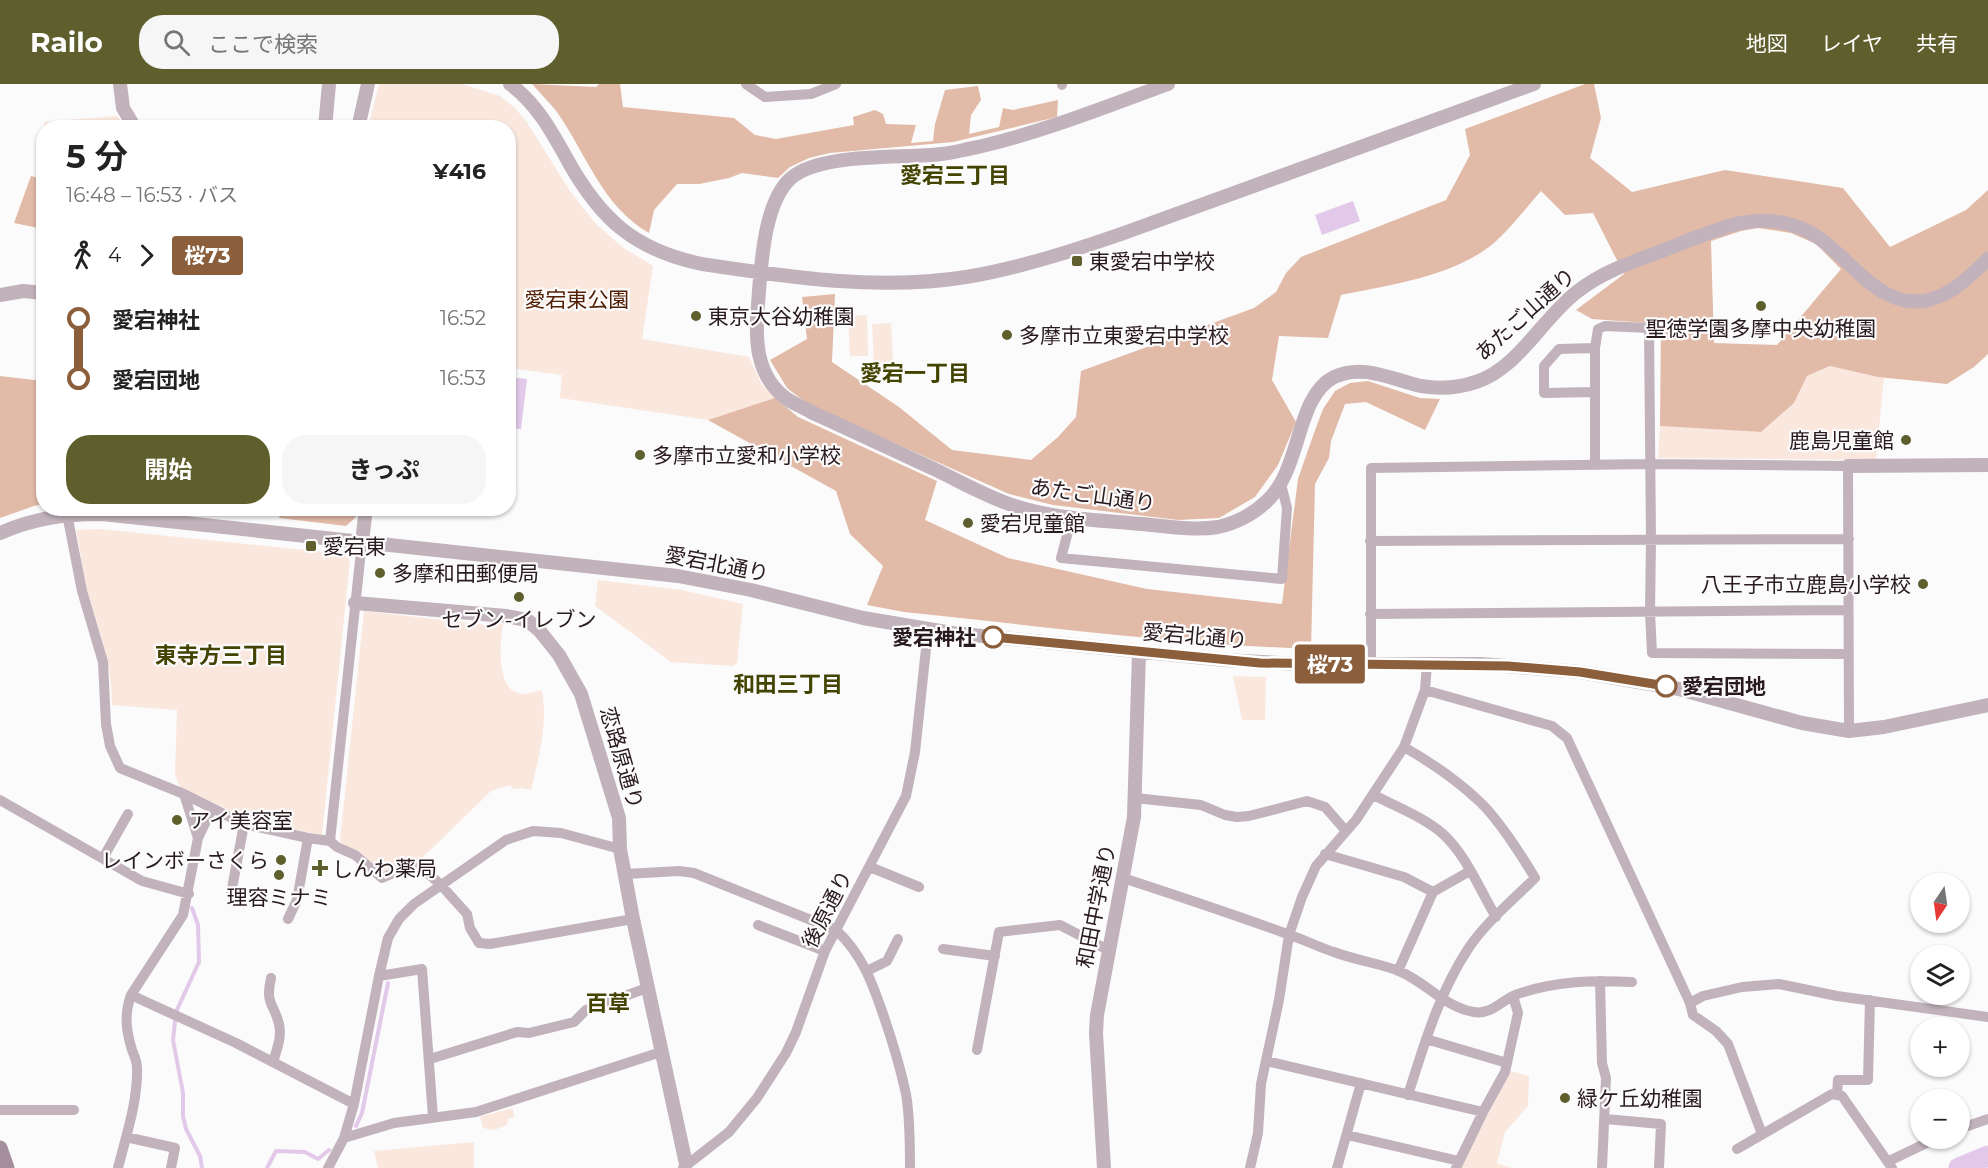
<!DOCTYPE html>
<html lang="ja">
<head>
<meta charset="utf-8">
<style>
  :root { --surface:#fff; --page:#f6f6f6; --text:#222; --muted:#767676; --accent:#5e5f2d }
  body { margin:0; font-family:Montserrat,"Noto Sans JP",sans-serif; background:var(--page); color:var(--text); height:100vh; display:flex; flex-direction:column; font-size:22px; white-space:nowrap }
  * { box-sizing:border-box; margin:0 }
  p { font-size:20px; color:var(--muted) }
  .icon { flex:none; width:33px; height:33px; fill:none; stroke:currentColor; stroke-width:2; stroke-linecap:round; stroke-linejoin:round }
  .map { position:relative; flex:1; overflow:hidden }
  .side { position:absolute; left:36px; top:36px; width:480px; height:396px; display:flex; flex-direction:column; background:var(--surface); border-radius:24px; box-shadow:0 2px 4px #0004 }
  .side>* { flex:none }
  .badge { padding:0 12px; border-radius:4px; font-size:21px; line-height:39px }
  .needle { width:39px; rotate:193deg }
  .buttons { position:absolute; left:1910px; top:789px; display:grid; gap:12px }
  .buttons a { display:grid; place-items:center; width:60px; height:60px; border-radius:50%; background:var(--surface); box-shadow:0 2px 4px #0004; font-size:30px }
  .map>.badge { position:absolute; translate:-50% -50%; box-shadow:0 0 0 3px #fff }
  .legs { display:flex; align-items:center; gap:9px; height:66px; padding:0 30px; font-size:20px }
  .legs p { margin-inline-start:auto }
  .overview { display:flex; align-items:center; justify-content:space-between; height:102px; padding:0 30px }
  h1 { font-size:33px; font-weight:700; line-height:45px }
  .action { display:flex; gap:12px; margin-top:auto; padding:12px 30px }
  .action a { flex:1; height:69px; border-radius:24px; background:var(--accent); color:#fff; font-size:24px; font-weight:700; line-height:69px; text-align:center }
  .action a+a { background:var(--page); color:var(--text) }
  ul { padding:0 30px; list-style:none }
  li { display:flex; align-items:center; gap:21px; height:60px; font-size:22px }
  li i { display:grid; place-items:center; width:9px; height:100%; margin:0 8px; background:currentColor }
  li i::after { content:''; width:15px; height:15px; margin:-8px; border:4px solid; border-radius:50%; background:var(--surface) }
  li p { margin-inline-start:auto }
  li:first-child i { background:linear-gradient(#0000 50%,currentColor 0) }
  li:last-child i { background:linear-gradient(currentColor 50%,#0000 0) }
  header { display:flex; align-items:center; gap:36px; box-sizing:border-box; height:84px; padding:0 30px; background:var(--accent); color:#fff }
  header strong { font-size:28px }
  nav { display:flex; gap:33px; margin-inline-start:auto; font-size:21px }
  .search { width:420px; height:54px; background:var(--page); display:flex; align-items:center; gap:15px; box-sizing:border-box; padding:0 21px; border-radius:24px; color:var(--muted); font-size:22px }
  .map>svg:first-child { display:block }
  .green { fill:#fae7de }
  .forest { fill:#e2baa8; fill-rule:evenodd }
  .water { fill:#e2c8e9 }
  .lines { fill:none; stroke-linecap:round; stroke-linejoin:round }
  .stream { stroke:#e2c8e9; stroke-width:4 }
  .river { stroke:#e2c8e9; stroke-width:21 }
  .minor { stroke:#c1b2bb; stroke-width:10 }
  .tertiary { stroke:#c1b2bb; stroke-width:14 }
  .secondary { stroke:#a58f9c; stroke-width:15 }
  .line-1-casing { stroke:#fff; stroke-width:14 }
  .line-1 { stroke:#8b5e3c; stroke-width:9 }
  .poi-dot { fill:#5e5f2d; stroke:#fbfbfb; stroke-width:2 }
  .stop-1-dot { fill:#fff; stroke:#8b5e3c; stroke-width:3 }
  .labels { text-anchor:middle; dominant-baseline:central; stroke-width:4.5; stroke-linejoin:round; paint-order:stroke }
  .poi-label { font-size:21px; fill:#291a1e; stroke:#fbfbfb; text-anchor:start }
  .park-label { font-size:21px; fill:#522005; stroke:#fbfbfb }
  .street-label { font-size:21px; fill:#291a1e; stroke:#fbfbfb }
  .stop-label { font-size:21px; font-weight:bold; fill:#291a1e; stroke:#fbfbfb; text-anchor:end }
  .neighbourhood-label { font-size:22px; font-weight:bold; fill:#434302; stroke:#fbfbfb }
</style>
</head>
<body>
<header>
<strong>Railo</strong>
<div class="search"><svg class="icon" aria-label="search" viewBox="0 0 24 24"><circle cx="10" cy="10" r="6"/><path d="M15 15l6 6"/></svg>ここで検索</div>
<nav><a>地図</a><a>レイヤ</a><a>共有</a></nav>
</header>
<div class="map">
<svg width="1988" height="1084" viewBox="0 0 1988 1084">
  <rect width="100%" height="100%" fill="#fbfbfb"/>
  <path class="green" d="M379,0h83l38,12 15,12 11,13 44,70 25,32 27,24 31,19 -11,73 107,18 13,28 13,13 -67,22 -148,-22 2,-23 -53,-7 -1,-240h-140z
    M117,32l8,11h-81v-5z
    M867,231l1,41h-18l-2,-40z
    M891,239l2,41h-19l-2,-40z
    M1831,282l53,11 -8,83 -218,-2 2,-32 101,6 33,-29 13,-27z
    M100,445l244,25 6,6 -28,275 -63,-12 -79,-35 -5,-14 2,-64 -65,-5c0,-44 -13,-73 -25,-115 -5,-19 -6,-40 -11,-60z
    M598,496l84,10 61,14 -6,59 -4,3 -62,-4 -76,-56z
    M364,527l122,14 17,-1c-3,18 -8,69 20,70 6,0 13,-3 19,-4 6,35 -3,66 -11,100l-10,-2 -9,1 -1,-4 -20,6 -72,70 -4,-3 -35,15 -38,-28 -2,-4z
    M1233,592l33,1 -1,43h-23z
    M1510,987l19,5 -1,30 -23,26 -8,31 14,5h-51z
    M513,1024l1,9 -6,2 -1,6 -13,5 -11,-2 -3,-11z
    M474,1058v26h-96l-4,-17z"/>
  <path class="forest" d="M532,0l64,3 3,-3h21l3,23 111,11 21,17 21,4 78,-14 -1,-8 22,-7 8,4 3,10 30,1 -5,18 22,-2 2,-17 10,-34 33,-4 3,14 -10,15 -2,19 30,-7 4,-19 10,2 45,-10 -1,17 -104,25 -123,11 -21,5 -19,9 -12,11 -36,-5 -13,5 -30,6h-22l-23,26 -5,23c-47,-27 -62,-78 -92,-121 -8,-10 -17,-19 -25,-28z
    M1585,0h9l7,34 -11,40 42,34 93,-22 118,18 47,59 76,-37 22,-20v164l-14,13 -27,17 -69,-7 -48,-11 -23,10 -13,27 -33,29 -101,-6 1,-102 -69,-5 -16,-9 48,-36 -31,-61 -28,2 -24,-24c-15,17 -30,37 -47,52 -39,33 -104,42 -153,52l-13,43 -49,-2 -7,44 24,42 -18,43 -23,32 -36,21 -41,2 -125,-15 -44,-11 -200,-89 -22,-17 -17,-28 37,-21 -5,-42 33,-3 -3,68 67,45 53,43 79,10 27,-23 18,-20 5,-46 173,-63 22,-16 10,-19 15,-16 145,-57 24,-45 -5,-26zM1758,144l33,5 25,11 25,25 -64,76 -63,-2 -3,-102 30,-10z
    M31,92l12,3v50l-29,-6z
    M0,292l43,5 1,123 -10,2 -34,12z
    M1368,297l52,17 20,1 -15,31 -59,-28 -21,2 -14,37 -2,17 -14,26 -4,165c-136,-5 -272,-23 -407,-37l-37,-7 16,-39 -33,-32 -14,-43 -128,-71 67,-22 23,19 139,64 -12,39 83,38 139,31 135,15 16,-125 16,-46 9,-24 12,-18 15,-8z
    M281,425v-1l76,1 -1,8 -10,9 -67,-8z"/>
  <path class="water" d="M1353,117l7,20 -38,14 -7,-20z
    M509,293l18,2 -6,50 -12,-1z"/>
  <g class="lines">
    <path class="stream" d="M192,824l6,17 1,37 -23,50 -3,28 10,53v23l3,13 14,27 2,12
      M356,1042l6,-13 26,-130
      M267,1084l9,-17 29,1 13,7 11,-9"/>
    <path class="river" d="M1959,1084l29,-12"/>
    <path class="minor" d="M746,0l19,13 46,-3 25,-10
      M1062,0v1
      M1594,308l-50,1v-27l15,-17 36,-1
      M1595,381v-117l3,-19 7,-3 44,2 2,211 -1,73 2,41 197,1
      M67,430l15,77 21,71 3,62 4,22 10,22 64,26 60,30 64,14 22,3 7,6 18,8 27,23 34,-15 24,21 27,30 3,14 9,15 11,1 143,-25
      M1072,433l-11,41 221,21 5,-71 -6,-24
      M1370,457l479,-2
      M1370,530l478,-4
      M1371,580v-196l279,-4 198,2 1,265
      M1425,606l127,36 15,12 123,265 3,12 23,16 12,13 34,90
      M1404,663c28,16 53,33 76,55 18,17 42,54 55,76 -23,23 -50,45 -67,71 -29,44 -44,96 -60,146
      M1374,711c22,12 50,22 69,39 23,21 37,56 53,83
      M1135,714l66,7 24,10 12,2 12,-1 58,-15 18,6 21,24
      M0,716l142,81 47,13
      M198,754l14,-29
      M330,757l32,-299
      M1325,770l79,23 29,15
      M103,774l25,-44
      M870,783l49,20
      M626,790l53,-3 15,2 142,57c26,24 36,52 47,84 9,26 17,52 23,80 4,23 4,50 4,74
      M1123,794c55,18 110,36 164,56 16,5 31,13 47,18 21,8 44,11 65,19 27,11 45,36 75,41 17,3 27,-11 41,-17 39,-14 76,-15 117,-13
      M231,810l13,-70
      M288,835l9,-19 11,-62
      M758,841l67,26
      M943,865l52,7
      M867,887l20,-10 11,-22
      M1398,887l35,-79 37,-21
      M379,892l43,-7 11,148
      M271,894c-6,27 3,25 8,46 3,13 -2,25 -6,38
      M1600,897l2,82 4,15 -4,90
      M131,911l105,48 118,61
      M1690,919l13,-7 39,-9 37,-3 58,12 151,21
      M1426,955l81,24
      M977,966l22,-118 61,-7 48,25
      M430,975l87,-27 12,1 45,-11 12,-12 61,-22
      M1266,977l217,51
      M1837,1011l1,-15h30l2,-80
      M0,1026h74
      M1605,1035l56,5 -2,44
      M1959,1045l29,-10
      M1347,1051l112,26
      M126,1053l49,11 -4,20
      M344,1054l50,-15 82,-11 185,-60
      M1737,1065l95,-55 10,2 50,72
      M1889,1077l48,-23
      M118,1084c8,-32 20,-67 19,-100 0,-7 -3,-13 -5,-18 -6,-20 -8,-35 -1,-55l52,-80 15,-77 -14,-44
      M328,1084l16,-30 10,-34 25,-128 9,-38 11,-19 15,-15 92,-64 27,-9 28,2 59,16
      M683,1084l46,-36 28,-34 29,-45 10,-21 29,-81 81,-155 9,-44 13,-122
      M1250,1084l8,-35 3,-49 18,-84 10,-65 13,-38 14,-31 40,-46 48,-73 21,-57 2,-26
      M1337,1084l24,-85
      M1456,1084l27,-56 22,-40 13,-59 -5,-17"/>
    <path class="tertiary" d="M120,0l3,24 12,20
      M510,0c27,20 42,48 58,77 33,59 67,89 134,103 86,13 177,27 264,13 54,-9 106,-26 158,-44l410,-149
      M1168,0c-63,23 -125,48 -190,63 -12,2 -24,6 -36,7 -40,5 -120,-2 -151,24 -28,25 -30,90 -33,126 -3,34 -3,72 29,95 7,5 16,8 24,13 42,19 84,39 125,58 25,12 50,26 76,35 41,14 86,15 130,19 24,2 51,7 76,3 18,-4 34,-12 48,-25 36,-32 29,-105 68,-125 29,-14 59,3 87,9 18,3 37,2 55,-4 44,-15 66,-64 102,-91 24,-19 52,-28 81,-39 21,-8 42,-17 64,-24 31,-11 65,-10 93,8 36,23 66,78 116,63 23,-7 39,-24 56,-40
      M325,44l4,-44
      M358,44l10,-44
      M0,211l23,-4 21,2
      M1848,382l140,-1
      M0,449c35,-15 64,-19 102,-19l576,62 73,14 112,28 89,15 273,27 74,4h182l99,8 99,17 123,34 47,8 35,-4 104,-22
      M362,458l4,-34
      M355,519l151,13 21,4 12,10 20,25 22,39 38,124 1,31 13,70 53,245
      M1104,1084l-8,-135 1,-18 37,-198 5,-165"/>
    <path class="secondary" d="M0,1064l7,20"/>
  </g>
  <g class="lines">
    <g class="line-1-casing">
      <path id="line-1" d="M993,553l267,26 248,3 72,6 86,14"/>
    </g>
    <use href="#line-1" class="line-1"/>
  </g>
  <g class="poi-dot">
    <rect x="1071" y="171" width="12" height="12" rx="3"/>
    <circle cx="1761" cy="222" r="6"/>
    <circle cx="696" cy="232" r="6"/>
    <circle cx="1007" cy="251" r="6"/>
    <circle cx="1906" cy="356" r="6"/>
    <circle cx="640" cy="371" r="6"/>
    <circle cx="968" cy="439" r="6"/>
    <rect x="305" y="456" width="12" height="12" rx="3"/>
    <circle cx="380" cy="489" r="6"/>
    <circle cx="1923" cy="500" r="6"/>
    <circle cx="519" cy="513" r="6"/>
    <circle cx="177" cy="736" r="6"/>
    <circle cx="281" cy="776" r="6"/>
    <path d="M317 775h6v6h6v6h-6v6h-6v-6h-6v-6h6z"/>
    <circle cx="279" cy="791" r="6"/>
    <circle cx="1565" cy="1014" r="6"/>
  </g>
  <g class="stop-1-dot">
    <circle cx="993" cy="553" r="10"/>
    <circle cx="1666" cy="602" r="10"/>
  </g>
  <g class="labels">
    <g class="poi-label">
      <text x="1089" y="177">東愛宕中学校</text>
      <text x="708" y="232">東京大谷幼稚園</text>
      <text x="1761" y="244" text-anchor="middle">聖徳学園多摩中央幼稚園</text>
      <text x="1019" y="251">多摩市立東愛宕中学校</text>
      <text x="1894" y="356" text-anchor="end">鹿島児童館</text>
      <text x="652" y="371">多摩市立愛和小学校</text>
      <text x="980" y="439">愛宕児童館</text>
      <text x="323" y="462">愛宕東</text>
      <text x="392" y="489">多摩和田郵便局</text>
      <text x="1911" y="500" text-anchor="end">八王子市立鹿島小学校</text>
      <text x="519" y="535" text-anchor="middle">セブン-イレブン</text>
      <text x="189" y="736">アイ美容室</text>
      <text x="269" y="776" text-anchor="end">レインボーさくら</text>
      <text x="332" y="784">しんわ薬局</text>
      <text x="279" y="813" text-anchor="middle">理容ミナミ</text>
      <text x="1577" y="1014">緑ケ丘幼稚園</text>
    </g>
    <g class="park-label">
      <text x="577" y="215">愛宕東公園</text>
    </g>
    <g class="street-label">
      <text transform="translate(1525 230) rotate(-42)">あたご山通り</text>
      <text transform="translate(1093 411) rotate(8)">あたご山通り</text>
      <text transform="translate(717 480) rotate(11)">愛宕北通り</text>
      <text transform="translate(1195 552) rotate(5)">愛宕北通り</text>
      <text transform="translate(622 674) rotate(74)">恋路原通り</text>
      <text transform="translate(1096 822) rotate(-79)">和田中学通り</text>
      <text transform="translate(827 825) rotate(-63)">後原通り</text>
    </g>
    <g class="stop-label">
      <text x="976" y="553">愛宕神社</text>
      <text x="1682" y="602" text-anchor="start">愛宕団地</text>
    </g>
    <g class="neighbourhood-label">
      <text x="955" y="91">愛宕三丁目</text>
      <text x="915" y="289">愛宕一丁目</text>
      <text x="221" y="571">東寺方三丁目</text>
      <text x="788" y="600">和田三丁目</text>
      <text x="608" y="919">百草</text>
    </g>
  </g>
</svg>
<div class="buttons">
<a><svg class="needle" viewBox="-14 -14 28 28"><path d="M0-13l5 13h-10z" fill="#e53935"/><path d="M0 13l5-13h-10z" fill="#767676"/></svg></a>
<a><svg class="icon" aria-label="layers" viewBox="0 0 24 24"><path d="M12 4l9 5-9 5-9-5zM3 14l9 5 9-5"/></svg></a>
<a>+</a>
<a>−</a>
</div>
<b class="badge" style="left:1330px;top:580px;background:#8b5e3c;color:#fff">桜73</b>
<section class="side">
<div class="overview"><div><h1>5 分</h1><p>16:48 – 16:53 · バス</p></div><b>¥416</b></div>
<div class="legs"><svg class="icon" aria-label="walk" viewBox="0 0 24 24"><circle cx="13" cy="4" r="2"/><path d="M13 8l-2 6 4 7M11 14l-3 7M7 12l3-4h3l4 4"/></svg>4<svg class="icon" aria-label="forward" viewBox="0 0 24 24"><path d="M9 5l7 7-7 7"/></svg><b class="badge" style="background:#8b5e3c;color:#fff">桜73</b></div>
<ul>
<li><i style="color:#8b5e3c"></i><b>愛宕神社</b><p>16:52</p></li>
<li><i style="color:#8b5e3c"></i><b>愛宕団地</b><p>16:53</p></li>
</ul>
<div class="action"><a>開始</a><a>きっぷ</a></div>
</section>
</div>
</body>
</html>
